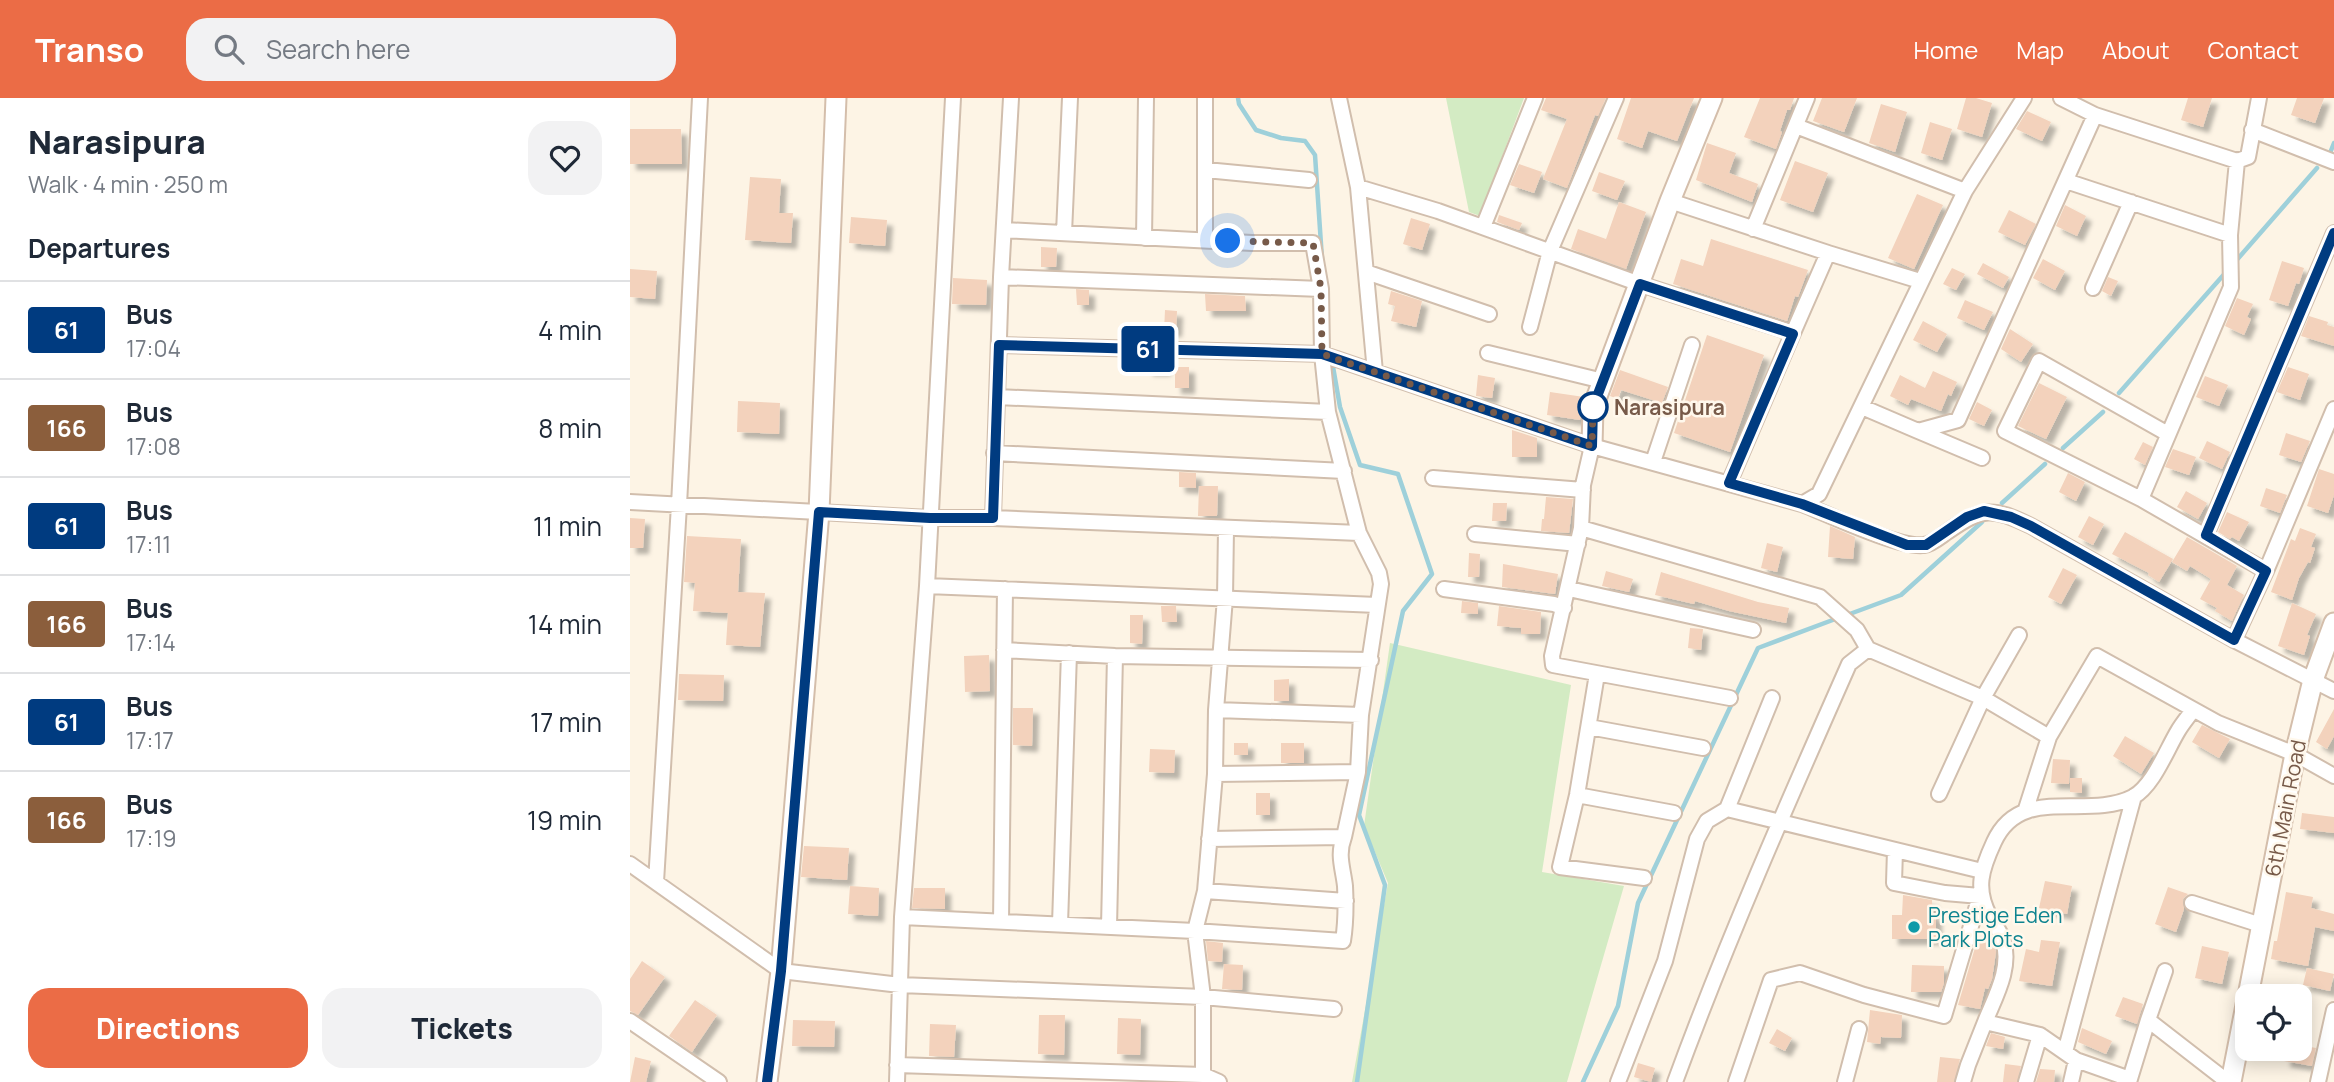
<!DOCTYPE html>
<html lang="en">
<head>
<meta charset="utf-8">
<style>
  :root { --surface:#fff; --page:#f2f2f3; --text:#1f2937; --muted:#747a83; --line:#e0e1e3; --accent:#eb6c46 }
  body { margin:0; font-family:Manrope,sans-serif; background:var(--page); color:var(--text); height:100vh; display:flex; flex-direction:column; font-size:26px; white-space:nowrap }
  * { box-sizing:border-box; margin:0 }
  p { font-size:23px; color:var(--muted) }
  .icon { flex:none; width:38px; height:38px; fill:none; stroke:currentColor; stroke-width:2; stroke-linecap:round; stroke-linejoin:round }
  .map { position:relative; flex:1; overflow:hidden }
  .panel { display:flex; flex-direction:column; background:var(--surface); width:630px }
  .panel>* { flex:none }
  .badge { padding:0 14px; border-radius:5px; font-size:24px; line-height:46px }
  .fabs { position:absolute; left:1605px; top:886px; display:grid; gap:14px }
  .fabs a { display:grid; place-items:center; width:77px; height:77px; border-radius:14px; background:var(--surface); box-shadow:0 4px 18px #0003; font-size:35px }
  .you { position:absolute; width:35px; height:35px; margin:-18px; border:5px solid #fff; border-radius:50%; background:#1a73e8; box-shadow:0 0 0 10px #1a73e833 }
  .map>.badge { position:absolute; translate:-50% -50%; box-shadow:0 0 0 4px #fff }
  h2 { padding:0 28px; font-size:26px; line-height:63px }
  .round { display:grid; place-items:center; flex:none; width:74px; height:74px; border-radius:21px; background:var(--page) }
  .headline { display:flex; align-items:center; justify-content:space-between; height:119px; padding:0 28px }
  h1 { font-size:33px; font-weight:800; line-height:52px }
  .button { display:flex; gap:14px; margin-top:auto; padding:14px 28px }
  .button a { flex:1; height:80px; border-radius:21px; background:var(--accent); color:#fff; font-size:28px; font-weight:800; line-height:80px; text-align:center }
  .button a+a { background:var(--page); color:var(--text) }
  ul { padding:0; list-style:none }
  li { display:flex; align-items:center; gap:21px; height:98px; padding:0 28px; border-top:2px solid var(--line) }
  li div { flex:1 }
  li b { display:block; font-size:26px }
  li em { font-style:normal }
  li .badge { min-width:77px; font-weight:700; text-align:center }
  header { display:flex; align-items:center; gap:42px; box-sizing:border-box; height:98px; padding:0 35px; background:var(--accent); color:#fff }
  header strong { font-size:33px }
  nav { display:flex; gap:38px; margin-inline-start:auto; font-size:24px }
  .search { width:490px; height:63px; background:var(--page); display:flex; align-items:center; gap:18px; box-sizing:border-box; padding:0 24px; border-radius:21px; color:var(--muted); font-size:26px }
  main { display:flex; flex:1; min-height:0 }
  .map>svg:first-child { display:block }
  .green { fill:#d3ebc3 }
  .lines { fill:none; stroke-linecap:round; stroke-linejoin:round }
  .stream { stroke:#9ed0da; stroke-width:4.5 }
  .building { fill:#f3d2bc; filter:url(#shadow) }
  .street-casing { stroke:#d1bead; stroke-width:18 }
  .secondary-casing { stroke:#d4beab; stroke-width:23 }
  .street { stroke:#fff; stroke-width:14 }
  .secondary { stroke:#fff; stroke-width:19 }
  .line-casing { stroke:#fff; stroke-width:16 }
  .line { stroke:#003b80; stroke-width:10 }
  .walk { stroke:#775a49; stroke-width:7; stroke-dasharray:0 12.6 }
  .stop-dot { fill:#fff; stroke:#003b80; stroke-width:3.5 }
  .culture-dot { fill:#0f9aa8; stroke:#fff8ec; stroke-width:2.5 }
  .labels { text-anchor:middle; dominant-baseline:central; stroke-width:5; stroke-linejoin:round; paint-order:stroke }
  .stop-label { font-size:21px; font-weight:bold; fill:#775a49; stroke:#fff8ec; text-anchor:start }
  .street-label { font-size:21px; fill:#775a49; stroke:#fff8ec }
  .culture-label { font-size:21px; fill:#0d838f; stroke:#fff8ec; text-anchor:start }
</style>
</head>
<body>
<header>
<strong>Transo</strong>
<div class="search"><svg class="icon" aria-label="search" viewBox="0 0 24 24"><circle cx="10" cy="10" r="6"/><path d="M15 15l6 6"/></svg>Search here</div>
<nav><a>Home</a><a>Map</a><a>About</a><a>Contact</a></nav>
</header>
<main>
<section class="panel">
<div class="headline"><div><h1>Narasipura</h1><p>Walk · 4 min · 250 m</p></div><a class="round"><svg class="icon" aria-label="heart" viewBox="0 0 24 24"><path d="M12 20l-8-8c-3-5 5-10 8-4 3-6 11-1 8 4z"/></svg></a></div>
<h2>Departures</h2>
<ul>
<li><span class="badge" style="background:#003b80;color:#fff">61</span><div><b>Bus</b><p>17:04</p></div><em>4 min</em></li>
<li><span class="badge" style="background:#8b5e3c;color:#fff">166</span><div><b>Bus</b><p>17:08</p></div><em>8 min</em></li>
<li><span class="badge" style="background:#003b80;color:#fff">61</span><div><b>Bus</b><p>17:11</p></div><em>11 min</em></li>
<li><span class="badge" style="background:#8b5e3c;color:#fff">166</span><div><b>Bus</b><p>17:14</p></div><em>14 min</em></li>
<li><span class="badge" style="background:#003b80;color:#fff">61</span><div><b>Bus</b><p>17:17</p></div><em>17 min</em></li>
<li><span class="badge" style="background:#8b5e3c;color:#fff">166</span><div><b>Bus</b><p>17:19</p></div><em>19 min</em></li>
</ul>
<div class="button"><a>Directions</a><a>Tickets</a></div>
</section>
<div class="map">
<svg width="1704" height="984" viewBox="0 0 1704 984">
  <defs>
    <filter id="shadow"><feDropShadow dx="6" dy="6" stdDeviation="2" flood-color="#0004"/></filter>
  </defs>
  <rect width="100%" height="100%" fill="#fdf4e5"/>
  <path class="green" d="M816,0h78l-44,118 -11,-4z
    M760,545l181,42 -29,187 82,14 -57,196h-215l36,-199 -24,-57z"/>
  <g class="lines">
    <path class="stream" d="M608,0l1,6 17,26 25,8 24,3 10,14 7,104
      M1700,55l4,-10
      M1605,164l82,-94
      M702,263l8,46 20,58 38,9 34,100 -29,37 -44,204 26,70 -28,197
      M1489,295l108,-122
      M1433,350l40,-36
      M1372,405l43,-39
      M1217,517l54,-20 81,-73
      M953,984l35,-76 20,-103 120,-255 80,-30"/>
  </g>
  <path class="building" d="M916,0h60l-8,18 -3,-1 -28,73 -24,-9 24,-60 -26,-9z
    M1001,0h63l-17,43 -29,-10 -6,17 -25,-9z
    M1130,0h34l-4,12h-3l-7,21 2,1 -6,17 -32,-12z
    M1192,0h35l-13,34 -31,-11z
    M1336,0h10l16,5 -10,34 -25,-8z
    M1558,0h24l-9,29 -22,-7z
    M1667,0h27l-9,25 -24,-8z
    M1251,6l26,8 -12,40 -26,-9z
    M1397,13l24,11 -9,19 -26,-12z
    M1300,24l22,7 -10,31 -21,-7z
    M0,31h51l1,35h-52z
    M1077,45l29,10 -7,20 29,11 -6,18 -56,-22z
    M1165,63l33,12 -15,39 -33,-12z
    M889,66l23,8 -8,21 -24,-8z
    M969,74l26,9 -8,19 -25,-9z
    M120,79l31,2 -2,34h14l-2,30 -46,-3z
    M1287,96l26,11 -29,64 -26,-11z
    M989,104l27,10 -20,57 -55,-20 7,-20 28,10z
    M1435,107l21,11 -9,20 -21,-10z
    M1379,112l27,14 -11,21 -27,-13z
    M869,117l23,8 -3,7 -22,-8z
    M221,119l36,3 -2,26 -36,-3z
    M781,120l19,6 -8,26 -19,-6z
    M1081,141l97,31 -10,27 -3,-1 -8,25 -114,-37 8,-25 22,7z
    M411,149l16,1 -1,19h-15z
    M1413,161l22,12 -10,19 -22,-12z
    M1652,163l22,7 -5,16 -3,-1 -8,23 -19,-6z
    M1353,165l26,14 -6,11 -26,-14z
    M1322,170l13,6 -9,16 -13,-6z
    M0,171l27,2 -2,28 -25,-2z
    M1478,179l10,4 -7,15 -9,-5z
    M323,180l34,2 -1,25 -34,-1z
    M446,191l13,1v15h-12z
    M761,193l31,10 -6,26 -25,-6 4,-15 -7,-2z
    M575,196l40,2 1,15h-40z
    M1607,200l16,6 -6,13 4,2 -7,16 -19,-9z
    M1335,202l28,12 -9,18 -27,-12z
    M535,212l12,1 -1,20h-12z
    M1679,218l19,6 -1,3 7,2v19l-33,-10z
    M1293,223l24,13 -10,18 -24,-12z
    M1380,231l23,15 -12,18 -20,-13z
    M1077,237l57,20 -34,97 -56,-19z
    M517,261h18v11h-18z
    M545,269h14v21h-14z
    M1658,269l21,7 -9,26 -23,-8z
    M990,272l48,17 -6,16 -41,-13 -3,9 -8,-3z
    M1303,273l24,11 -6,14 -3,-2 -7,17 -30,-12 -3,6 -18,-9 10,-21 25,13z
    M848,277l17,3 -3,20 -16,-2z
    M1575,278l23,9 -9,21 -23,-9z
    M1409,285l28,14 -21,42 -28,-13z
    M920,294l34,5 -4,23 -33,-5z
    M108,303l42,2 -1,31 -42,-2z
    M1347,304l15,8 -8,16 -15,-7z
    M882,332l25,8v19h-25z
    M1656,335l24,8 -9,21 -22,-7z
    M1577,343l23,11 -8,17 -23,-11z
    M1513,344l10,5 -8,18 -11,-6z
    M1543,351l23,8 -7,18 -24,-8z
    M1689,371l15,5v21l-6,18 -21,-7z
    M549,374l17,1v15l-17,-1z
    M1438,375l17,9 -9,19 -17,-9z
    M569,388h19l-1,30h-19z
    M1636,390l21,7 -7,18 -20,-7z
    M1556,393l21,12 -9,16 -21,-12z
    M916,399l27,2 -4,34 -28,-2 1,-12h2z
    M863,405h14l-1,18h-14z
    M1597,414l22,10 -10,19 -7,-4 -2,2 -12,-7z
    M1459,418l15,8 -11,21 -15,-8z
    M0,420l15,1 -2,29h-13z
    M1200,428l25,11 -2,22 -25,-2z
    M1670,430l16,6 -5,13 4,1 -5,15 -2,-1 -9,16 -7,22 -21,-8 20,-53 4,2z
    M1495,434l48,27 -14,23 -11,-7 1,-2 -37,-19z
    M57,438l54,3 -3,53 27,1 -5,54 -34,-2 2,-32 -35,-2 2,-28 -11,-1z
    M1557,439l50,29 -10,19 17,10 -12,26 -17,-10 2,-3 -17,-9 11,-20 -21,-13 -3,5 -15,-9z
    M1137,445l16,4 -6,25 -16,-4z
    M839,455l11,1 -1,23h-11z
    M873,466l55,10 -3,20 -53,-7z
    M1433,470l14,7 -16,29 -13,-7z
    M976,473l27,8 -4,13 -27,-6z
    M1031,474l97,30 31,6 -3,15 -57,-12 -34,-10 -1,3 -39,-9z
    M832,503l16,2v11l-17,-1z
    M1662,505l24,11 -9,21 3,1 -6,19 -26,-9z
    M531,508h15l1,16h-15z
    M869,508l42,6 -1,22h-19v-6l-24,-2z
    M500,517h13l-1,29 -12,-1z
    M1060,530l13,1 -2,21 -13,-2z
    M359,557l1,36 -25,1 -1,-36z
    M49,576l45,1 -1,26 -45,-1z
    M659,581v22h-15v-21z
    M383,610h20l-1,38 -19,-1z
    M1704,611v27l-7,13 -11,-7z
    M1572,627l28,14 -11,19 -27,-16z
    M1495,638l29,17 -13,21 -28,-18z
    M604,645h14v12h-14z
    M651,645h23v20h-23z
    M520,651l25,1 -1,23 -25,-1z
    M1423,661l17,1 -1,24 -18,-1z
    M1440,680h12v15l-12,-1z
    M626,695h14v22h-14z
    M1672,715l32,4v16l-34,-4z
    M174,748l45,2 -2,32 -46,-3z
    M1415,783l27,5 -5,28 -28,-6z
    M220,788l29,2 -1,28 -30,-2z
    M1538,789l20,7 -5,5 1,10 -8,23 -21,-8z
    M284,790h31v21l-33,-1z
    M1656,794l27,5 -2,11 23,6v17l-19,-4 -7,39 -37,-7 3,-18h3z
    M1273,797l29,5v15h4v24h-44v-24h10z
    M1411,842l19,2 -8,44 -33,-5 7,-32 13,3z
    M576,843l17,2 -1,19 -14,-1z
    M1347,843l17,3 2,8 -4,27 -4,10 -3,-1 -5,21 -22,-4z
    M1572,848l27,6 -7,32 -27,-6z
    M12,863l23,16 -27,38 -8,-4v-32z
    M594,866l19,1 -1,25 -20,-1z
    M1282,867l32,1v17l-3,9h-30z
    M1677,870l27,6 -4,17 -27,-6z
    M1493,899l20,7 -6,20 -22,-8z
    M65,902l22,15 -25,37 -23,-16z
    M1240,912l32,5 -1,23 -20,-1 -1,7 -13,-2z
    M409,917h26l-1,40 -26,-1z
    M488,920l23,1 -1,36 -23,-1z
    M163,922l42,1 -1,26 -42,-1z
    M300,926l26,1 -2,32 -25,-1z
    M1452,930l30,13 -6,13 -28,-12z
    M1147,931l15,9 -7,13 -16,-8z
    M1361,935l14,4 -2,12 -17,-3z
    M1670,947l16,3 -4,18 -28,-5 2,-13h14z
    M5,959l16,4 -5,21h-16z
    M1310,959l20,2 -6,23h-17z
    M1008,965l17,5 -4,14 -17,-5z
    M1375,966l16,2 -4,16h-14z
    M1410,971l15,1 -1,12h-18z"/>
  <g class="lines">
    <g class="street-casing">
      <path id="street" d="M709,0l19,89 17,185
        M1431,0l34,17 142,46 11,-4 11,-59
        M1166,28l169,65
        M1622,32l82,32
        M576,72l103,10
        M1436,83l164,54
        M728,89l80,24 202,73 153,49 -64,150
        M1040,103l158,52
        M853,129l52,-129
        M1123,131l54,-131
        M374,132l248,13h61l8,46 1,65 6,58 31,121 20,40 2,11 -20,131 -3,57 -14,65 -135,2
        M434,135l6,-135
        M514,140l2,-140
        M575,142v-142
        M736,174l123,42
        M371,179l320,12
        M1463,190l38,-86
        M900,229l20,-76 66,-153
        M1163,235l35,-80 92,28
        M369,247l323,9 270,92
        M858,255l115,28
        M367,299l331,15
        M1232,309l56,24 40,-11 137,-305
        M1288,333l64,27
        M364,355l350,18
        M1023,364l39,-117
        M803,380l150,12
        M1511,401l-136,-68 34,-70 129,73
        M0,404l300,16h63l366,15
        M1172,406c25,10 99,45 122,41 8,-1 17,-9 23,-13 36,-25 45,-25 84,-6l203,114 100,51
        M363,420l8,-241 10,-179
        M951,430l239,69 37,33 11,19
        M845,436l103,10
        M1576,437l128,-302
        M1636,473l68,-162
        M297,488l450,19
        M814,491l110,15 10,4
        M939,491l184,41
        M1604,542l32,-69 -125,-72 90,-212 -1,-52 7,-74
        M374,552l111,6 256,4
        M967,576l-20,121 -17,72 84,11
        M1100,600l-177,-33 -1,-9 29,-128 2,-43 9,-39 210,58 17,-10 146,-303 59,-93
        M1142,600l-45,111 255,62
        M586,612l145,5
        M959,629l114,21
        M1419,639l48,-81 121,67 77,31 39,22
        M585,676l143,-2
        M1309,696l44,-96 36,-63
        M947,697l97,18
        M0,766l151,107 119,14 303,12 131,12
        M26,784l23,-377 21,-407
        M575,793l141,10
        M1562,805l69,22
        M272,819l293,14 148,10c3,-19 3,-36 2,-55 -2,-18 -8,-31 -1,-49
        M371,824l4,-333
        M430,826l9,-271
        M479,829l6,-271
        M1518,922l17,-49
        M0,923l89,61
        M1435,954l69,-256
        M267,967l306,10
        M1500,981l-54,-19 -36,-25 -55,-13c10,-25 27,-54 18,-82 -2,-8 -9,-15 -13,-23 -15,-28 -9,-47 4,-75 27,-59 92,-21 139,-45 20,-11 33,-46 45,-66 4,-7 10,-14 15,-21
        M267,984l5,-165 25,-331 26,-488
        M589,984l-16,-7v-78l-8,-66 10,-40 10,-117 1,-64 9,-112 1,-69
        M988,984l47,-121 32,-122 10,-18 20,-12
        M1045,984c52,-142 113,-280 174,-418l19,-15 115,49 66,39 -23,72
        M1106,984l35,-102 29,-7 64,22 80,21 36,-120 -35,-3 -51,-10 1,-33
        M1215,984l14,-53
        M1333,984l5,-17 17,-43
        M1396,984l14,-47
        M1441,984l5,-22
        M1499,984l19,-62 80,62
        M1688,984l16,-72"/>
    </g>
    <g class="secondary-casing">
      <path id="secondary" d="M962,348l1,-39 77,-206 42,-103
        M1618,898l47,-242 18,-74 21,-57
        M137,984l14,-111 38,-459 17,-414
        M1601,984l16,-82"/>
    </g>
    <use href="#street" class="street"/>
    <use href="#secondary" class="secondary"/>
  </g>
  <g class="lines">
    <g class="line-casing">
      <path id="line" d="M137,984l14,-111 38,-459 111,6h63l6,-173 323,9 270,92 1,-39 47,-123 153,50 -64,149 73,21 105,41h19l41,-28 17,-6 27,6 20,9 203,114 32,-69 -60,-36 128,-302"/>
    </g>
    <use href="#line" class="line"/>
    <path class="walk" d="M598,143l85,2 8,46 1,65 270,92 1,-39"/>
  </g>
  <circle class="stop-dot" cx="963" cy="309" r="14"/>
  <circle class="culture-dot" cx="1284" cy="829" r="7"/>
  <g class="labels">
    <g class="stop-label">
      <text x="984" y="309">Narasipura</text>
    </g>
    <g class="street-label">
      <text transform="translate(1655 710) rotate(-79)">6th Main Road</text>
    </g>
    <g class="culture-label">
      <text x="1298" y="817">Prestige Eden<tspan x="1298" dy="24">Park Plots</tspan></text>
    </g>
  </g>
</svg>
<div class="fabs">
<a><svg class="icon" aria-label="locate" viewBox="0 0 24 24"><circle cx="12" cy="12" r="6"/><path d="M12 2v4M12 18v4M2 12h4M18 12h4"/></svg></a>
</div>
<div class="you" style="left:598px;top:143px"></div>
<b class="badge" style="left:518px;top:251px;background:#003b80;color:#fff">61</b>
</div>
</main>
</body>
</html>
